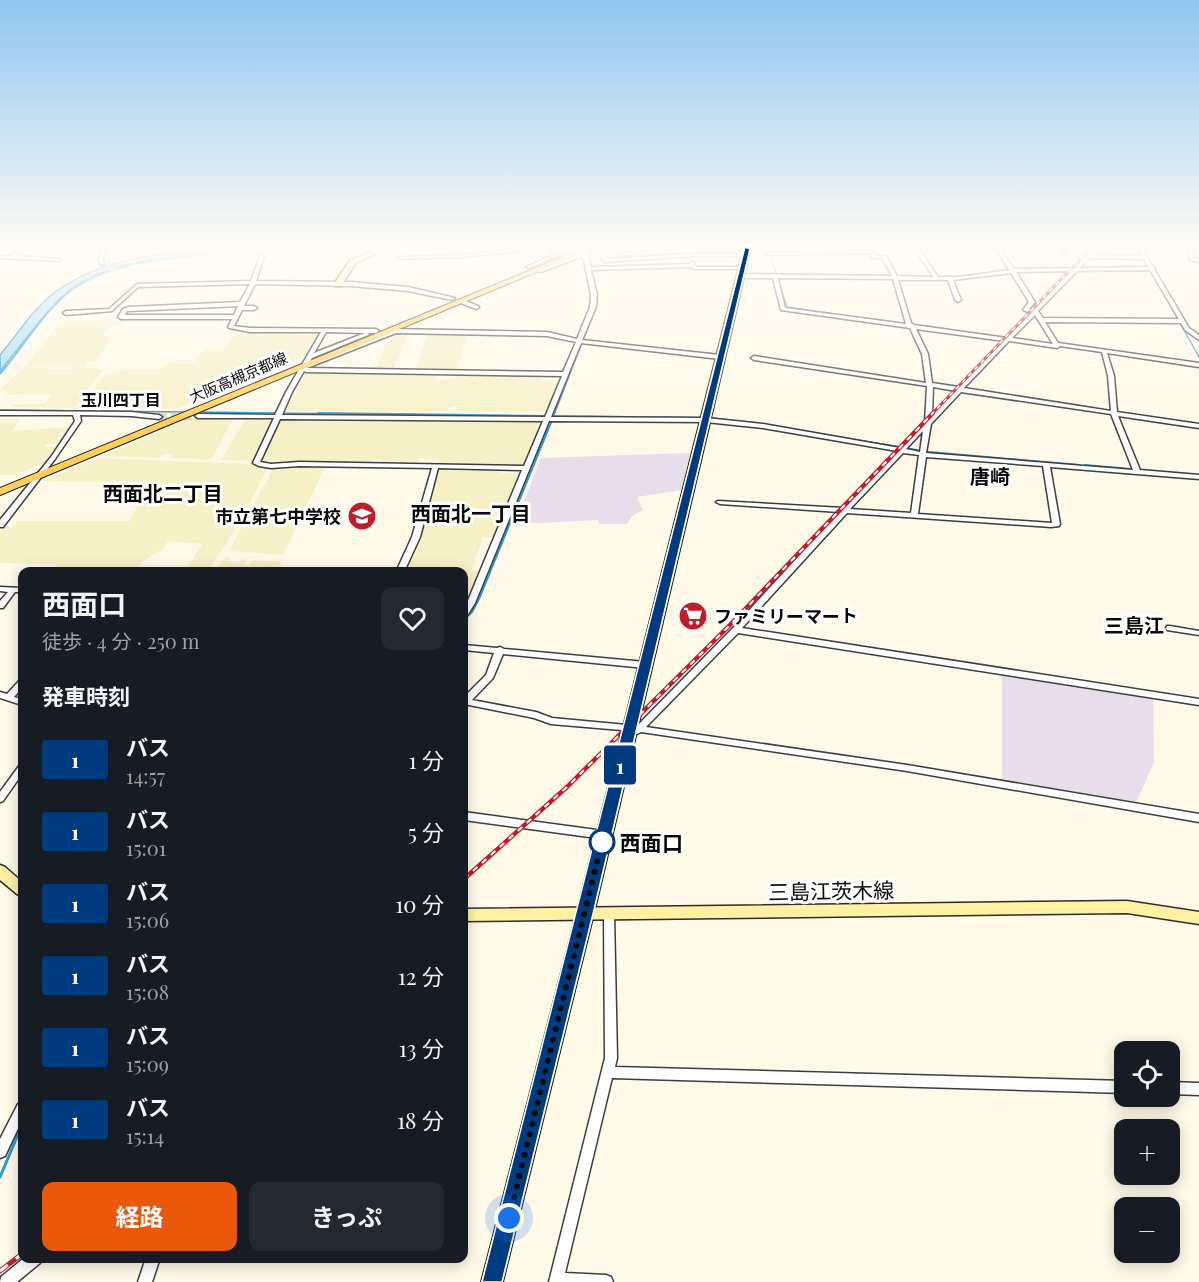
<!DOCTYPE html>
<html lang="ja">
<head>
<meta charset="utf-8">
<style>
  :root { --surface:#171b24; --page:#242831; --text:#f1f3f6; --muted:#9ea1a6; --accent:#ea580c }
  body { margin:0; font-family:"Playfair Display","Noto Sans JP",serif; background:var(--page); color:var(--text); height:100vh; display:flex; flex-direction:column; font-size:22px; white-space:nowrap }
  * { box-sizing:border-box; margin:0 }
  p { font-size:20px; color:var(--muted) }
  .icon { flex:none; width:33px; height:33px; fill:none; stroke:currentColor; stroke-width:2; stroke-linecap:round; stroke-linejoin:round }
  .map { position:relative; flex:1; overflow:hidden }
  .details { position:absolute; left:18px; top:567px; width:450px; height:696px; display:flex; flex-direction:column; background:var(--surface); border-radius:12px; box-shadow:0 3px 15px #0003 }
  .details>* { flex:none }
  .badge { padding:0 12px; border-radius:4px; font-size:21px; line-height:39px }
  .buttons { position:absolute; left:1114px; top:1041px; display:grid; gap:12px }
  .buttons a { display:grid; place-items:center; width:66px; height:66px; border-radius:12px; background:var(--surface); box-shadow:0 3px 15px #0003; font-size:30px }
  .you { position:absolute; width:30px; height:30px; margin:-15px; border:4px solid #fff; border-radius:50%; background:#1a73e8; box-shadow:0 0 0 9px #1a73e833 }
  .map>.badge { position:absolute; translate:-50% -50%; box-shadow:0 0 0 3px #fff }
  h2 { padding:0 24px; font-size:22px; line-height:54px }
  .round { display:grid; place-items:center; flex:none; width:63px; height:63px; border-radius:12px; background:var(--page) }
  .summary { display:flex; align-items:center; justify-content:space-between; height:102px; padding:0 24px }
  h1 { font-size:28px; font-weight:700; line-height:45px }
  .action { display:flex; gap:12px; margin-top:auto; padding:12px 24px }
  .action a { flex:1; height:69px; border-radius:12px; background:var(--accent); color:#fff; font-size:24px; font-weight:700; line-height:69px; text-align:center }
  .action a+a { background:var(--page); color:var(--text) }
  ul { padding:0; list-style:none }
  li { display:flex; align-items:center; gap:18px; height:72px; padding:0 24px }
  li div { flex:1 }
  li b { display:block; font-size:22px }
  li em { font-style:normal }
  li .badge { min-width:66px; font-weight:700; text-align:center }
  .map>svg:first-child { display:block }
  .industrial { fill:#e8ddea }
  .farmland { fill:#f6f0c7 }
  .water { fill:#aadff9; stroke:#2d98d4; stroke-width:1.5 }
  .lines { fill:none; stroke-linecap:round; stroke-linejoin:round }
  .stream-far2 { stroke:#2d98d4; stroke-width:1.5 }
  .stream-far1 { stroke:#2d98d4; stroke-width:2 }
  .stream { stroke:#2d98d4; stroke-width:3 }
  .river { fill:#aadff9; fill-rule:evenodd }
  .street-tunnel { stroke:#dad5c7; stroke-width:8; stroke-dasharray:8 4; stroke-linecap:butt }
  .street-casing { stroke:#3d3d3d; stroke-width:3 }
  .secondary-casing { stroke:#2c2c2c; stroke-width:3 }
  .primary-casing { stroke:#1b1b1b; stroke-width:2 }
  .street { fill:#fff; fill-rule:evenodd }
  .secondary { fill:#fff1a3; fill-rule:evenodd }
  .primary { fill:#ffcf58; fill-rule:evenodd }
  .rail-far2-casing { stroke:#c01d2b; stroke-width:3 }
  .rail-far1-casing { stroke:#c01d2b; stroke-width:4.5 }
  .rail-casing { stroke:#c01d2b; stroke-width:5 }
  .rail-far2 { stroke:#fff; stroke-width:1.5; stroke-dasharray:4.5; stroke-linecap:butt }
  .rail-far1 { stroke:#fff; stroke-width:2; stroke-dasharray:6; stroke-linecap:butt }
  .rail { stroke:#fff; stroke-width:3; stroke-dasharray:10; stroke-linecap:butt }
  .line { fill:#003b80; stroke:#fff; stroke-width:1.5 }
  .walk { stroke:#0a0a0a; stroke-width:6; stroke-dasharray:0 10.8 }
  .stop-dot { fill:#fff; stroke:#003b80; stroke-width:3 }
  .labels { text-anchor:middle; dominant-baseline:central; stroke-width:6; stroke-linejoin:round; paint-order:stroke }
  .far-street-label { font-size:15px; fill:#0a0a0a; stroke:#fff }
  .far-neighbourhood-label { font-size:16px; font-weight:bold; fill:#0a0a0a; stroke:#fff }
  .poi-label { font-size:18px; font-weight:bold; fill:#0a0a0a; stroke:#fff; text-anchor:end }
  .neighbourhood-label { font-size:20px; font-weight:bold; fill:#0a0a0a; stroke:#fff }
  .near-stop-label { font-size:21px; font-weight:bold; fill:#0a0a0a; stroke:#fff; text-anchor:start }
  .near-street-label { font-size:21px; fill:#0a0a0a; stroke:#fff }
</style>
</head>
<body>
<div class="map">
<svg width="1199" height="1282" viewBox="0 0 1199 1282">
  <rect width="100%" height="100%" fill="#fff9e8"/>
  <path class="industrial" d="M690,453l-8,37 -45,7 6,13 -11,6 -5,8h-28l-1,-4 -54,3 -28,-1 25,-64z
    M1002,674l151,23 1,65 -18,41 -134,-24z"/>
  <path class="farmland" d="M95,320l31,1 -5,4 -11,1 -8,9 8,2 -5,12 -11,13h-6l-3,4h-59l33,-43h34z
    M238,331l81,3 -10,21 -133,54 -94,-2 23,-34h14l3,-3h36l12,-7 23,-1 12,-13h19z
    M398,332h11l-15,38h-19l14,-34z
    M428,332l40,2 -12,37 -41,-1z
    M24,367h25l-2,3h23l3,-3 31,2 -30,39 -63,-1 2,-3h32l6,-10 -48,1 5,-5 -7,-1z
    M306,371l132,1 -2,9 19,-2 2,-7 84,2v6l19,1 -14,31 -89,-1v-5h-7l-2,5h-162z
    M235,416l-24,44 -40,-2 1,-4h-10l-3,4 -57,-2 89,-38z
    M247,416l29,2 -22,43 -33,-1z
    M0,419h19l-6,12 58,-4 -4,7h-7l-3,4 7,1 -5,5h-12l-2,3h11l-12,16 -29,12h-15z
    M281,419l261,1 -17,46h-88l2,-7 -19,-1 -2,7 -37,1 1,-6h-12l-2,5 -95,-1 -14,-3z
    M97,458l155,6 16,4 -27,53 -33,50h-23l17,-27 -34,-3 -5,8 -20,12 -7,10h-82l2,-7 -56,-1v-31l4,-5h9l4,-6h112l23,-39 -109,-1z
    M296,466l29,1 -42,88 -54,-4 45,-84z
    M437,469l64,1v3h21l-26,65 -13,-1 -11,33 9,1 -9,20 -8,-1v-18h-61l17,-35 7,-28h8l1,-6h-6z
    M225,557h5l1,5 9,1 2,-4 4,1 -2,5h5l4,-5 29,2 -6,9h-61z"/>
  <path class="water" d="M229,249h61c-23,5 -45,2 -68,4 -49,3 -119,8 -157,41 -21,18 -46,55 -65,77v-16c17,-20 33,-46 54,-62 48,-37 116,-41 175,-44z"/>
  <g class="lines">
    <path class="stream-far2" d="M768,249l19,58 109,16
      M591,267l6,29 -1,9
      M1162,291l37,66
      M0,374c20,-23 36,-50 58,-72 38,-38 97,-42 147,-47
      M0,410l186,2
      M197,412l247,3
      M554,415l39,-101"/>
    <path class="stream-far1" d="M318,413l384,5
      M710,418l45,5 174,29 150,13
      M1085,465l114,10
      M464,619l8,-7 7,-13 73,-179"/>
    <path class="stream" d="M0,1177l22,-52"/>
    <path class="river" d="M105,249h8l-4,10 8,10 -2,2h-6l-8,-12z"/>
    <path class="street-tunnel" d="M159,417l39,-1"/>
    <g class="street-casing">
      <path id="street" d="M20,249h5l-8,7 42,3 2,1 -2,1 -59,-3v-2h11z
        M103,249h4l-5,10 2,5 -2,1 -2,-1 -2,-5z
        M317,249h7l-6,2 -2,-1z
        M518,249h13l-2,1 -66,7 -64,2 -2,-1 2,-1 64,-2z
        M548,249h4v1l-4,1z
        M567,249h5l-42,19 -4,-1z
        M592,249l11,2 4,8 88,-5h51l2,1 -2,1h-51l-90,6 -2,-1 -4,-8 -7,-2z
        M868,249h4l4,7h10l11,20 36,1 -18,-28h4l19,28h21l50,-7 -13,-21h4l14,20 60,-1 19,-19h4l-5,6 50,1 -4,-7h4l11,18 2,1 -1,1 35,59 10,7v5l-14,-10 -4,-7 -136,-1 13,21 141,20v4l-92,-14 7,23 3,36 82,12v4l-81,-12 22,54 59,5v4l-149,-12 10,57 -1,2 -8,1 -204,-14 -105,115 457,71v6l-461,-72 -92,94 261,38 292,49v8l-292,-51 -266,-39 -4,2 -4,-3 -82,-7 -17,-6 -70,-14v-7l22,-22 8,-22 -30,-3v-5l33,3 3,-1 4,2 141,13 3,1 1,2 -1,2 -3,1 -142,-14 -10,24 -21,22 64,12 16,6 85,8 96,-98 106,-116 -119,-8 -4,-2 2,-1 125,7 54,-57 -134,-23 -57,-6 -157,-1 -74,182 -8,13h-3v-7l3,-6 55,-133 -84,-2 -18,69 -16,35h-8l16,-35 20,-69 -133,-2 -28,2 -12,-2 -6,-3 21,-45h-76l-3,-2 3,-2 77,1 11,-23 35,-60h-71l-21,-4 -1,-1 4,-8h-111l-3,-2 5,-8 6,-2 111,-5 10,-18 -112,3 -26,24 -46,4 -3,-2 3,-2 43,-2 28,-25 114,-3 9,-25 2,-1 2,1 -8,25 95,1 57,5 47,11 -3,2 -44,-9 -57,-5 -96,-2 -11,22h10l3,2 -3,2h-12l-8,16 16,2 126,1 3,2 -3,2h-9l2,1 -1,1 -56,23 -4,6 87,-35 152,3 30,7 13,-32 1,-12 -8,-39 -42,16 -4,-1 52,-20 2,1 -3,2 3,13 99,-3 2,-2h2l2,5h46l2,1v1h-50l-3,-2 -100,3 6,25 -1,12 -14,33 138,15 3,2 -3,2 -139,-16 -30,74 155,1 57,6 137,24 25,-25 2,-37 -173,-26 -3,-2 3,-2 172,27 -4,-29 -12,-26 -129,-18 -8,-32h-33l-3,-2 3,-2 152,2 -10,-18h-10l-2,-5 -103,2 -2,-1 2,-1 101,-2zM1090,258l54,1 4,8 -69,1zM1150,270l29,49 -136,-1 -5,-7 39,-40zM1071,271l-37,39 -5,-1 6,-7 -19,-30zM1011,273l18,29 -6,8 8,3 -24,25 -93,-13 -3,-2 -13,-43h50l7,20 3,2 3,-2 -8,-20zM778,278l115,1 13,45 -121,-16zM239,306l-3,2 1,1 -3,6h-109l2,-4h2zM1035,315l18,29 -41,-6zM916,329l88,12 -45,46 -27,-4 -4,-29zM326,332l39,1 -51,20zM396,333l151,3 29,6 -13,30 -256,-4zM1009,341l48,7 3,-2 42,6 6,24 3,35 -147,-23zM304,371l2,1 256,4 -17,41 -263,-2 10,-23zM933,387l23,4 -24,24zM961,392l150,22 22,56 -207,-17 5,-29zM280,419l263,2 -19,45 -225,-4 -28,2 -11,-2zM923,431l-3,21 -14,-3zM903,453l16,2 -8,58 -61,-4zM926,457l117,9 9,57 -134,-9z
        M1060,249h4l3,4 -4,1z
        M1187,249h4l3,9 5,1v3l-9,-2z
        M683,250h2v2l-64,3 -2,-1 2,-1z
        M463,300l15,6 1,1 -3,2 -15,-6 -1,-1z
        M0,411l131,1 28,3 3,2 -3,2 -28,-3 -51,-1 1,6 -26,38 -52,68h-3v-7l51,-63 24,-36 -2,-6h-73z
        M0,587l22,1v4h-7l-12,16h-3v-7l8,-9 -8,-1z
        M1167,626h3l29,5v4l-32,-5 -1,-2z
        M22,680v8l-8,9 8,2v6l-22,-7v-6l7,2 12,-13z
        M22,765v9l-19,27 -3,1v-10l19,-26z
        M464,812l140,19 4,1 1,3 -1,3 -4,1 -140,-19z
        M609,910l4,1 1,3 3,144 -2,9 510,14v12l-513,-15 -47,195 41,2 5,2 2,5h-64l56,-224 -1,-144 1,-3z
        M1170,1082l29,1v12l-29,-1z
        M22,1102v18l-17,36 -5,2v-19l18,-35z
        M24,1258h18l-2,5 -23,19h-17l1,-5z
        M146,1258h14l-8,24h-14z"/>
    </g>
    <g class="secondary-casing">
      <path id="secondary" d="M377,249h8l-29,14 -15,23h-6l-1,-2 16,-24z
        M0,865l5,2 17,15v14l-5,-2 -17,-14z
        M1127,901l72,11v12l-72,-11 -663,8v-12z"/>
    </g>
    <g class="primary-casing">
      <path id="primary" d="M582,249h10l-592,246v-7z
        M743,249h8l-157,665 -91,368h-22l95,-368z"/>
    </g>
    <use href="#street" class="street"/>
    <use href="#secondary" class="secondary"/>
    <use href="#primary" class="primary"/>
    <g class="rail-far2-casing">
      <path id="rail-far2" d="M931,415l159,-166"/>
    </g>
    <g class="rail-far1-casing">
      <path id="rail-far1" d="M464,879l103,-92 160,-159 206,-215"/>
    </g>
    <g class="rail-casing">
      <path id="rail" d="M0,1271l22,-17"/>
    </g>
    <use href="#rail-far2" class="rail-far2"/>
    <use href="#rail-far1" class="rail-far1"/>
    <use href="#rail" class="rail"/>
  </g>
  <linearGradient id="sky" x2="0" y2="1"><stop stop-color="#8fc5ef"/><stop offset="0.58" stop-color="#fffcf5"/><stop offset="1" stop-color="#fffcf5" stop-opacity="0"/></linearGradient>
  <rect width="1199" height="428" fill="url(#sky)"/>
  <path class="line" d="M745,247l5,2 -157,665 -91,368h-20z"/>
  <g class="lines">
    <path class="walk" d="M509,1218l93,-376"/>
  </g>
  <defs>
    <g id="school-disc" transform="scale(1.5)"><circle r="9.5" fill="#c01d2b" stroke="#fff"/><path d="M0-5L7-2L0 1L-7-2ZM-4 1L0 2.5L4 1V4Q0 6-4 4Z" fill="#fff"/></g>
    <g id="supermarket-disc" transform="scale(1.5)"><circle r="9.5" fill="#c01d2b" stroke="#fff"/><path d="M-6-5.5h2.5l.6 2H6L4.5 2H-2.5L-4.4-4H-6ZM-1.5 3.2a1.3 1.3 0 1 0 .1 0ZM3 3.2a1.3 1.3 0 1 0 .1 0Z" fill="#fff"/></g>
  </defs>
  <g fill-rule="evenodd">
    <use href="#school-disc" x="362" y="516"/>
    <use href="#supermarket-disc" x="693" y="616"/>
  </g>
  <circle class="stop-dot" cx="602" cy="842" r="12"/>
  <g class="labels">
    <g class="far-street-label">
      <text transform="translate(238 377) rotate(-23)">大阪高槻京都線</text>
    </g>
    <g class="far-neighbourhood-label">
      <text x="121" y="399">玉川四丁目</text>
    </g>
    <g class="poi-label">
      <text x="341" y="516">市立第七中学校</text>
      <text x="714" y="616" text-anchor="start">ファミリーマート</text>
    </g>
    <g class="neighbourhood-label">
      <text x="990" y="475">唐崎</text>
      <text x="163" y="492">西面北二丁目</text>
      <text x="471" y="512">西面北一丁目</text>
      <text x="1134" y="624">三島江</text>
    </g>
    <g class="near-stop-label">
      <text x="620" y="842">西面口</text>
    </g>
    <g class="near-street-label">
      <text transform="translate(831 890) rotate(-1)">三島江茨木線</text>
    </g>
  </g>
</svg>
<div class="buttons">
<a><svg class="icon" aria-label="locate" viewBox="0 0 24 24"><circle cx="12" cy="12" r="6"/><path d="M12 2v4M12 18v4M2 12h4M18 12h4"/></svg></a>
<a>+</a>
<a>−</a>
</div>
<div class="you" style="left:509px;top:1218px"></div>
<b class="badge" style="left:620px;top:765px;background:#003b80;color:#fff">1</b>
<section class="details">
<div class="summary"><div><h1>西面口</h1><p>徒歩 · 4 分 · 250 m</p></div><a class="round"><svg class="icon" aria-label="heart" viewBox="0 0 24 24"><path d="M12 20l-8-8c-3-5 5-10 8-4 3-6 11-1 8 4z"/></svg></a></div>
<h2>発車時刻</h2>
<ul>
<li><span class="badge" style="background:#003b80;color:#fff">1</span><div><b>バス</b><p>14:57</p></div><em>1 分</em></li>
<li><span class="badge" style="background:#003b80;color:#fff">1</span><div><b>バス</b><p>15:01</p></div><em>5 分</em></li>
<li><span class="badge" style="background:#003b80;color:#fff">1</span><div><b>バス</b><p>15:06</p></div><em>10 分</em></li>
<li><span class="badge" style="background:#003b80;color:#fff">1</span><div><b>バス</b><p>15:08</p></div><em>12 分</em></li>
<li><span class="badge" style="background:#003b80;color:#fff">1</span><div><b>バス</b><p>15:09</p></div><em>13 分</em></li>
<li><span class="badge" style="background:#003b80;color:#fff">1</span><div><b>バス</b><p>15:14</p></div><em>18 分</em></li>
</ul>
<div class="action"><a>経路</a><a>きっぷ</a></div>
</section>
</div>
</body>
</html>
